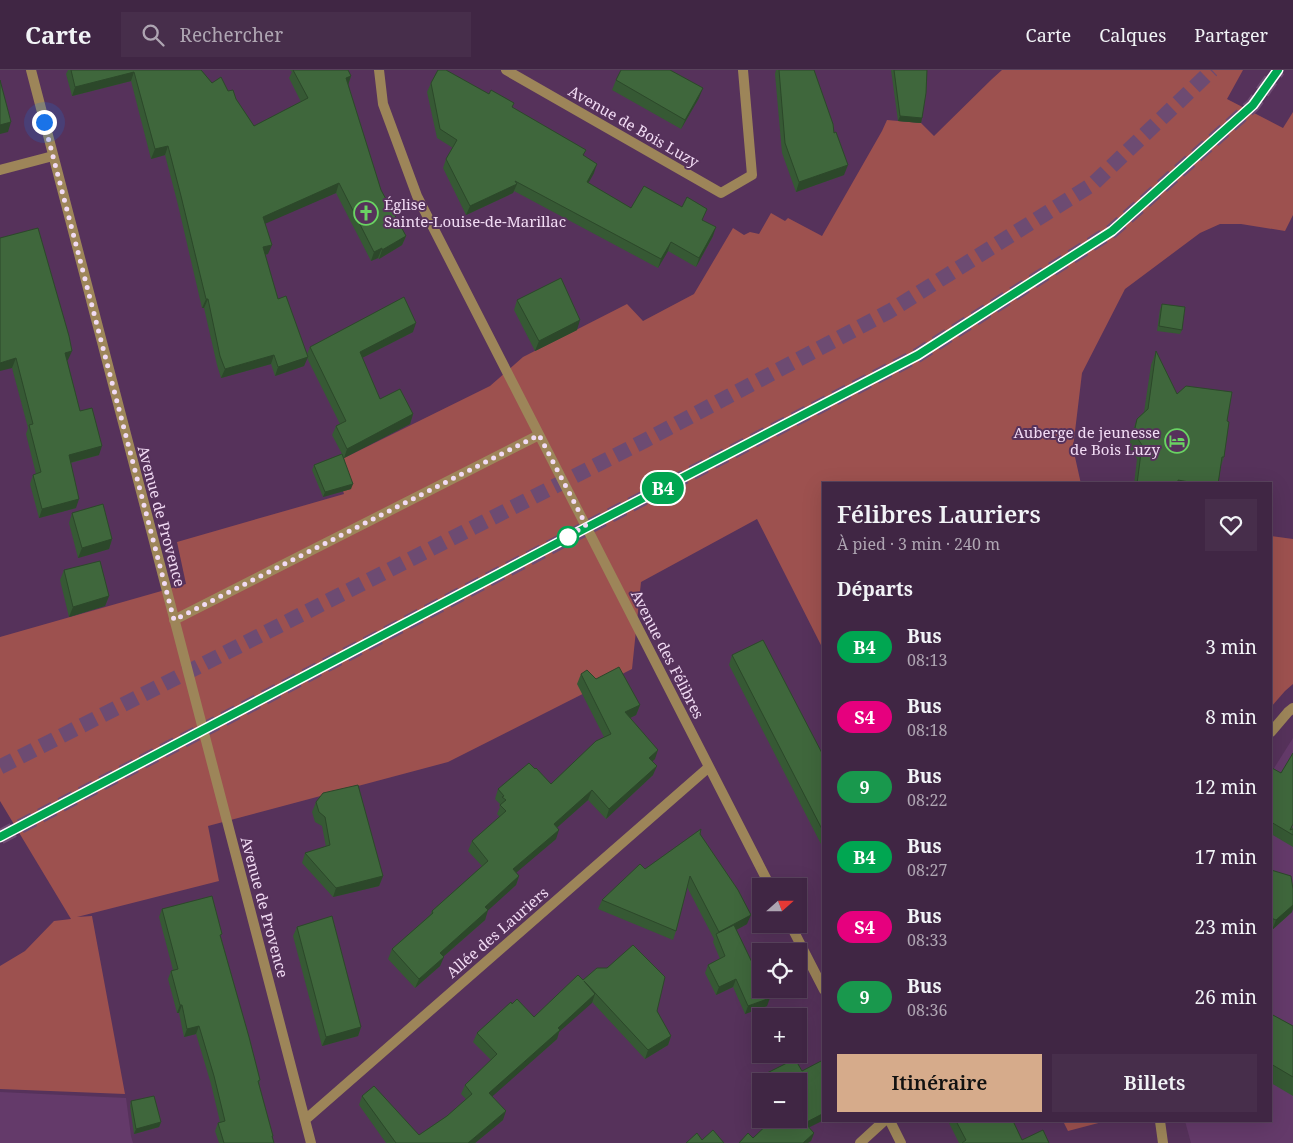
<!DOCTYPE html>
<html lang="fr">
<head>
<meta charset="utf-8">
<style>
  :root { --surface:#402644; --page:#472e4b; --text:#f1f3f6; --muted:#aea5b2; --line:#59435d; --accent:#d6ab8b }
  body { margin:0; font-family:"Noto Serif",serif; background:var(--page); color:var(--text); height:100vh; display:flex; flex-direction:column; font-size:19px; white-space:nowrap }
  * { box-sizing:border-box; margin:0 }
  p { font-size:16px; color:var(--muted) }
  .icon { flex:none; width:28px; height:28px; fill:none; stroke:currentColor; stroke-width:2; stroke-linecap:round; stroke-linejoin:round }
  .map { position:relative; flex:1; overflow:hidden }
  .drawer { position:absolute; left:822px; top:412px; width:450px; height:640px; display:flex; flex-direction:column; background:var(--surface); border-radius:0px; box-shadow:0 5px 20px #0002,0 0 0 1px var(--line) }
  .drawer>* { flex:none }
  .badge { padding:0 10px; border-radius:16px; font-size:18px; line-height:32px }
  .needle { width:32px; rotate:69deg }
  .fabs { position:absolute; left:752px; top:808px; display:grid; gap:10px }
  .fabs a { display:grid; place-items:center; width:55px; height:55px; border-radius:0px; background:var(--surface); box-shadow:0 5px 20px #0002,0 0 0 1px var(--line); font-size:25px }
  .you { position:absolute; width:25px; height:25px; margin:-12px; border:4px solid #fff; border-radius:50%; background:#1a73e8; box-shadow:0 0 0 8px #1a73e833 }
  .map>.badge { position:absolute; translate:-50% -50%; box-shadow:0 0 0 2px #fff }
  h2 { padding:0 15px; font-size:19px; line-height:45px }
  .round { display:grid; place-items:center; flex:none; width:52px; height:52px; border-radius:0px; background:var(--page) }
  .headline { display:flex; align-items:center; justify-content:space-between; height:85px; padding:0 15px }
  h1 { font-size:24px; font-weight:600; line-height:38px }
  .button { display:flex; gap:10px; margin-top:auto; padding:10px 15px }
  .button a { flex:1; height:58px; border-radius:0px; background:var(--accent); color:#111; font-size:20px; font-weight:600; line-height:58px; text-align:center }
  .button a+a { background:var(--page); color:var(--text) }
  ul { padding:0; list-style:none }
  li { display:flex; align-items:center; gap:15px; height:70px; padding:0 15px }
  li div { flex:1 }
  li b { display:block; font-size:19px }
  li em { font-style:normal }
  li .badge { min-width:55px; font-weight:700; text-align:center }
  header { display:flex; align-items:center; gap:30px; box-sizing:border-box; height:70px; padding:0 25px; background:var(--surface); border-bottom:1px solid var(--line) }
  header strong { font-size:24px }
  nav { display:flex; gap:28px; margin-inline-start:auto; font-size:18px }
  .search { width:350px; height:45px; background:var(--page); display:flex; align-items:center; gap:12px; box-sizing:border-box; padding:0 18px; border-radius:0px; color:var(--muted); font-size:19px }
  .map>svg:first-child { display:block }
  .built { fill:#643a6a }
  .green { fill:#9d514f }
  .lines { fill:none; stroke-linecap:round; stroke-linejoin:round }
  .motorway-tunnel { stroke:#6d4b72; stroke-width:15; stroke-dasharray:15 8; stroke-linecap:butt }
  .minor { stroke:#9d8559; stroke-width:10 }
  .wall { fill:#365934 }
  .shaded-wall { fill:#2c482a }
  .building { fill:#3f673c; stroke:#2c482a }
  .line-casing { stroke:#fff; stroke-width:11 }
  .line { stroke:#00a651; stroke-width:8 }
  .walk { stroke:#f1dbf4; stroke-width:5; stroke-dasharray:0 9 }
  .stop-dot { fill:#fff; stroke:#00a651; stroke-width:2.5 }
  .labels { text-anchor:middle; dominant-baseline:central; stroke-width:4; stroke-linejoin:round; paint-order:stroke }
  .street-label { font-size:15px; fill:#f1dbf4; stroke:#56325b }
  .poi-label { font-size:15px; fill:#f1dbf4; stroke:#56325b; text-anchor:start }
</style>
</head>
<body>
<header>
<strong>Carte</strong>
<div class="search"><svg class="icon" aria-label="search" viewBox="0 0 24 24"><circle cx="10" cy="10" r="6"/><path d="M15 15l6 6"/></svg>Rechercher</div>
<nav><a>Carte</a><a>Calques</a><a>Partager</a></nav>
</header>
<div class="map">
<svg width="1293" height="1073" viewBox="0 0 1293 1073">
  <rect width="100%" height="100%" fill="#56325b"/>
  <path class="built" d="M1293,668v405h-102l-6,-22h86v-348z
    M0,1022l126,6 5,38 2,7h-133z"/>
  <path class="green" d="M1002,0h241l-16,29 56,29 10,-16v103l-8,16 -44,-7h-21l-20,9 -75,56 -43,84 -9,75 8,36h-257v167l-67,-132 -116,63 -9,87 -184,93 -240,64 11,55 -142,36 15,-1 33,178 -125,-5v-123l25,-15 29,-30 17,-2 -71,-118v-164l186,-53 -9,-42 167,-48 -10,-31 156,-77 33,-29 104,-53 16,17 51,-27 39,-66 11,7 6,-3 9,2 12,-21 14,8 3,-3 34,18 60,-105 5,-11 34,3 13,13 58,-57z
    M1271,466l22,3v145l-8,7 -14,16z
    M1063,1051h43l-38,10z"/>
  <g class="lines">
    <path class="motorway-tunnel" d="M0,697l644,-326 246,-130 203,-127 119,-114
      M0,767l615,-324 303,-158 194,-124 141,-126 25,-35"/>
    <path class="minor" d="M31,0l280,1073
      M379,0l4,34 34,92 353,690
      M506,0l215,123 31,-18 -9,-105
      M0,100l53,-14
      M174,550l365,-185
      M1271,662l17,-20 5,-4
      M790,854l34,66
      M305,1050l404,-353
      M890,1051l11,22
      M1160,1051l3,22
      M860,1073l24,-22"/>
  </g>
  <path class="wall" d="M68,0h133l11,13 16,8 8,8 18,27 47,-24 -12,-24 3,-6 -2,-2h58l3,6 -3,9 33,105 25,46 -4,9 -23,14 -1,-1 -7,3 -35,-68 -71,30 3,31 -3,1 13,44 29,55 3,-7 103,-15 -51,26 18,41 33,15 -3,10 -66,34 7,31 -28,8 -11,-27 2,-5 28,-11 -10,-19 4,-9 4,-2 -33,-66 -3,8 -29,10 -4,-12 -50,14 -4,-13 -13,-57h-2l-24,-103 -13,-50 -14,4 -20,-78 -59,15 -6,-22z
    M776,0h38l30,105 -48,17 -14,-39 -7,-79z
    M891,0h36l-5,48 -1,5 -23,-2z
    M616,10l83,18 -18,31 -69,-39z
    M431,13l58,11 23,14 72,48 10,17 -6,10 43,25 72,12 10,16 -17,31 -28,-16 -10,17 -144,-77 -1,2 -47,22 -23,-47 3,-9 7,-11 -16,-10 -10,-46z
    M0,168l68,122h-1l13,51 19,44 -28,8 5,45 -37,10 -9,-34 3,-9 3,-1 -10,-40 2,-6 -16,-60z
    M517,230l60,30 -42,21 -21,-41z
    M1162,234l20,26 -2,4 -23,-3 3,-22z
    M1156,281l21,43 50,27 -3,36 -3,9 -3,18h-84l3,-25 -8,-12 3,-14 5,-14 7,-7 7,-47z
    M72,443l40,26 -3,10 -31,9 -9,-35z
    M64,500l45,26 -4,10 -36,11 -9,-37z
    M732,585l92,102v93l-95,-185z
    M581,604l15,5 44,26 -4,10 -6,3 25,41 -3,2 1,14 -47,44 -18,-19 -31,27 -1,12 -40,33 3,4 -3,9 -28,25 -3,10 -42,37 -3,9 -25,22 -27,-29 4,-10 38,-34 2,-4 50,-45 -14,-15 4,-10 28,-24 -3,-3 3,-7 -1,-1 1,-2 -5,-5 3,-10 37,-20 16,15 53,-47 -27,-53z
    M1271,699l22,60v18l-22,-13z
    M316,732l67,74 -4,10 -46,11 -31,-34 3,-10 21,-6 -4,-21 -7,-4 -3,-10z
    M700,764l47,90 -11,6 31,76 -22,8 -12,-27 -17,8 -11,-22 3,-8 12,-6 -7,-17 1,-3 -27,-52 -11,44 -3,9 -75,-31 4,-9 43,-31z
    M1271,800l21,42 -20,18 -1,-1z
    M162,839l59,28 39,143 -1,4 15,59h-55l-4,-12 3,-8 2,-1 -9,-38 -15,-50 -12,3 -5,-24h-2l-9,-34 3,-8 2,-1 -14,-53z
    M297,857l64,100 -3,9 -36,10 -29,-110z
    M583,910l74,31 14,25 -3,9 -23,14 -53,-57 -33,30 -2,7 -65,57 11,24 -28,23h-89l-27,-38 3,-9 57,39 28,-19 19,-17 -5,-5 4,-9 26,-25 -18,-18 4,-9 35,-29 22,13z
    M1271,944l22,12v70l-22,-13z
    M795,989l14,69 5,5 -3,8 -58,-3 46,-19v-38h-37l3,-7z
    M131,1031l30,21 -2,5 -25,7 -4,-28z
    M948,1051h65l9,19 27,3h-90z"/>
  <path class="shaded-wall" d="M134,2l-3,9 -59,15 3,-9z
    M351,6l-3,9 -2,-7z
    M703,18l-4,10 -18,31 4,-9z
    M900,46l22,2 -1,5 -23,-2z
    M11,52l-3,10 -8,2v-9z
    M168,76l-3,9 -14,4 4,-10z
    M597,94l-3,9 -10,18 3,-9z
    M848,95l-4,10 -48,17 3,-10z
    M339,113l-3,10 -76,33 3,-9z
    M517,114l-4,9 -47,22 4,-9z
    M716,157l-3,9 -17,31 3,-9z
    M406,166l-4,9 -23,14 3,-9z
    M671,172l-3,9 -10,17 3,-9z
    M272,175l-4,9 -9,2 4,-9z
    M382,178l-4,10 -7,3 3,-9z
    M206,229h2l-4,9h-2z
    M580,250l-3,10 -42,21 4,-10z
    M416,253l-3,9 -57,29 4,-9z
    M72,281l-4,9 -6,2 3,-9z
    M274,285l-3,9 -50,14 4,-9z
    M308,287l-4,9 -29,10 3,-9z
    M16,288l-4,10 -12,3v-8z
    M413,344l-3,10 -66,34 3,-9z
    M102,376l-3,9 -34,9 4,-9z
    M353,414l-2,5 -28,8 2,-5z
    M79,429l-3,9 -37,10 3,-9z
    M112,469l-3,10 -31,9 4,-10z
    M109,526l-4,10 -36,11 4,-10z
    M640,635l-4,10 -14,7 3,-10z
    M658,680l-3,9 -9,8 3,-9z
    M657,696l-4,9 -47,44 3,-10z
    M592,720l-4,10 -37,33 3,-9z
    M559,760l-3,9 -46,39 3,-9z
    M383,806l-4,10 -46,11 3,-9z
    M519,806l-3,9 -34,31 3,-9z
    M1293,835v4l-1,3 -20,18 4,-10z
    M488,840l-3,10 -48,42 3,-9z
    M751,845l-4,9 -29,16 -1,-3 2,-5z
    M444,887l-4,9 -25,22 4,-9z
    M736,909l-3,8 -17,8 3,-8z
    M595,924l-3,9 -33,29 -2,7 -71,63 3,-9 69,-65z
    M770,928l-3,8 -22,8 3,-8z
    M180,935h2l-3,8h-2z
    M199,956l-3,8 -12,3 3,-8z
    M361,957l-3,9 -36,10 4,-9z
    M671,966l-3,9 -23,14 3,-9z
    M506,1041l-3,9 -28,23h-7z
    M824,1043v7l-22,11 3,-8z
    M161,1052l-2,5 -25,7 2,-5z
    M814,1063l-3,8 -3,2h-5z"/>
  <path class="building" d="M71,0h130l11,13 9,-6 7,14 5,-1 3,9 18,27 54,-28 -15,-28h55l3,6 -5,2 35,112 25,46 -24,14v-2l-8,4 -35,-69 -76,34 9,28 -9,2 15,52 8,-3 22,61 -30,10 -4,-12 -49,14 -5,-13 -12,-57h-2l-25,-103 -13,-50 -13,3 -21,-77 -59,15z
    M438,0h8l43,24 2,-4 23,13 -2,4 74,43 -3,5 14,9 -10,18 44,26 13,-22 38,21 5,-10 20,12 -5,11 14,7 -17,31 -28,-16 -10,17 -146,-78 2,3 -47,22 -24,-47 11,-19 -17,-11 -9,-46z
    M621,0h49l33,18 -18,32 -69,-40z
    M779,0h35l19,54 1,9 2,-1 12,33 -49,17 -14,-39z
    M894,0h33l-1,23 -4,25 -22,-2z
    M0,10l11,42 -11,3z
    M38,158l31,108 3,15 -7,2 15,58 12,-3 10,38 -33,9 10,44 -37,10 -9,-34 8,-3 -12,-47 4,-1 -17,-66 -16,5v-125z
    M561,208l19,42 -41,21 -22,-41z
    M404,227l12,26 -56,29 20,47 20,-10 13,25 -66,35 -11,-23 10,-5 -36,-74z
    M1162,234l23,3 -3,23 -23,-4z
    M1156,281l21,43 9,-8 46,6 -5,29 2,1 -5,35h-2l-4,27h-18l-22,-4v4h-41l5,-39 -8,-12 3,-14 11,-10z
    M342,384l11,30 -28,8 -11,-27z
    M103,434l9,35 -30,9 -10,-35z
    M100,491l9,35 -36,11 -9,-37z
    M763,570l61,117v76l-92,-178z
    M619,597l21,38 -15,7 33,38 -9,8 8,8 -48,43 -17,-19 -38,34 5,6 -46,39 6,7 -34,31 3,3 -48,43 4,4 -25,22 -27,-30 41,-36 -1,-2 56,-50 -16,-20 34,-30 -6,-6 6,-5 -4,-3 2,-1 -6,-7 31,-26 6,6 1,-1 15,16 45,-43 15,-7 -30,-60 6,-4 9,9z
    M1293,683v71l-3,6 3,-1v6l-22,-13v-53l1,-1 9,5z
    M358,715l25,91 -47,12 -31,-35 25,-8 -5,-28 -6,-5 -3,-10 7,-9z
    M701,759l-1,5 38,56 13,25 -32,17 -29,-56 -14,55 -74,-31 38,-36 5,5z
    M1271,800l20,6 2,13v16l-17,15 -5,-2z
    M212,826l10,38 -2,1 29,102 11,43 -2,1 15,55h-1l2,7h-50l-6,-20 7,-2 -11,-45 -15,-50 -12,3 -5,-24h-2l-9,-34 7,-2 -16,-60z
    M332,846l29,111 -35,10 -29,-110z
    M734,855l27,56v8h4l5,9 -22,8 -12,-27 -17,8 -11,-22 17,-9 -9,-22z
    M633,875l32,32 -8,34 14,25 -23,14 -64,-69 11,13 -37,34 2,2 -71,63 17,18 -38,32h-72l-34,-47 12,-10 45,49 28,-19 25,-22 -7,-9 32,-31 -20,-21 34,-31 1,2 5,-5 17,18 44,-42 5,5 14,-12h10z
    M1271,944l22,12v51l-22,-13z
    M795,989l7,12 21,-11 1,2v51l-19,10 9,10 -11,10h-64l9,-10 5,5 20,-19h26v-38h-27l-7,-7z
    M154,1026l7,26 -25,7 -5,-28z
    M956,1051h57l9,19 21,-10 6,13h-87l4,-3z
    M713,1060l11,13h-38l11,-10 5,7z"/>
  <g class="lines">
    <g class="line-casing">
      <path id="line" d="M0,767l580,-306 338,-176 194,-124 141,-126 25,-35"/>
    </g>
    <use href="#line" class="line"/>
    <path class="walk" d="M44,52l130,498 365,-185 47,90 -18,12"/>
  </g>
  <defs>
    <g id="church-ring" transform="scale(1.25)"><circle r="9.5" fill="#56325b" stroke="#6ad363" stroke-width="1.5"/><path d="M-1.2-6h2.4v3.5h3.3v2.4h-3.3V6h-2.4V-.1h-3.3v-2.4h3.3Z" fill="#6ad363"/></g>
    <g id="hotel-ring" transform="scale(1.25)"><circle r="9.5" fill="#56325b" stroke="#6ad363" stroke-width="1.5"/><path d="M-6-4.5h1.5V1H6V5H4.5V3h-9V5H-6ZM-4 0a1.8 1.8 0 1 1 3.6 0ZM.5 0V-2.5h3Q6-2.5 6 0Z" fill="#6ad363"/></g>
  </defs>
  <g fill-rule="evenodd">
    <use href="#church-ring" x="366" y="143"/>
    <use href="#hotel-ring" x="1177" y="371"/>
  </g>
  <circle class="stop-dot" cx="568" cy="467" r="10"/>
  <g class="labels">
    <g class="street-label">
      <text transform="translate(634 56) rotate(30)">Avenue de Bois Luzy</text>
      <text transform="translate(162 446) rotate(75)">Avenue de Provence</text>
      <text transform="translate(668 584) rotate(63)">Avenue des Félibres</text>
      <text transform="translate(265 837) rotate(75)">Avenue de Provence</text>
      <text transform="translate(497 862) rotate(-41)">Allée des Lauriers</text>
    </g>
    <g class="poi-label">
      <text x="384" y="134">Église<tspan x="384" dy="17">Sainte-Louise-de-Marillac</tspan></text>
      <text x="1160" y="362" text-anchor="end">Auberge de jeunesse<tspan x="1160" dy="17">de Bois Luzy</tspan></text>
    </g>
  </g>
</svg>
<div class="fabs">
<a><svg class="needle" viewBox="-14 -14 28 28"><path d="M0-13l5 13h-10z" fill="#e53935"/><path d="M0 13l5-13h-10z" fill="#aea5b2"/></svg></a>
<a><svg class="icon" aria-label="locate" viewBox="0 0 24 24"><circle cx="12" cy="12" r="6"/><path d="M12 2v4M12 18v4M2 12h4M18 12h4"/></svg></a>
<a>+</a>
<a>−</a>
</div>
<div class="you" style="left:44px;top:52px"></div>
<b class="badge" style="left:663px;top:418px;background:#00a651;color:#fff">B4</b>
<section class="drawer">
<div class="headline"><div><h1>Félibres Lauriers</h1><p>À pied · 3 min · 240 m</p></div><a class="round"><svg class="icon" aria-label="heart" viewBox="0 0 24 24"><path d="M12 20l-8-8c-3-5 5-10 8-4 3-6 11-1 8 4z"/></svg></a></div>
<h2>Départs</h2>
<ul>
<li><span class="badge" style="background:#00a651;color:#fff">B4</span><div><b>Bus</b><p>08:13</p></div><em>3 min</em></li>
<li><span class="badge" style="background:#e6007e;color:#fff">S4</span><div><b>Bus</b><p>08:18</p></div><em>8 min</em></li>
<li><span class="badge" style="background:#19984d;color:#fff">9</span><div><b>Bus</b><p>08:22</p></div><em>12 min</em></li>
<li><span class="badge" style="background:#00a651;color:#fff">B4</span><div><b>Bus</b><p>08:27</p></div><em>17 min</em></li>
<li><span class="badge" style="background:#e6007e;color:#fff">S4</span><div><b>Bus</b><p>08:33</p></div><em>23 min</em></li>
<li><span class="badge" style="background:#19984d;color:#fff">9</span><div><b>Bus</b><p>08:36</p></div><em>26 min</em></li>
</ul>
<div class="button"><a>Itinéraire</a><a>Billets</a></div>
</section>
</div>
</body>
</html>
